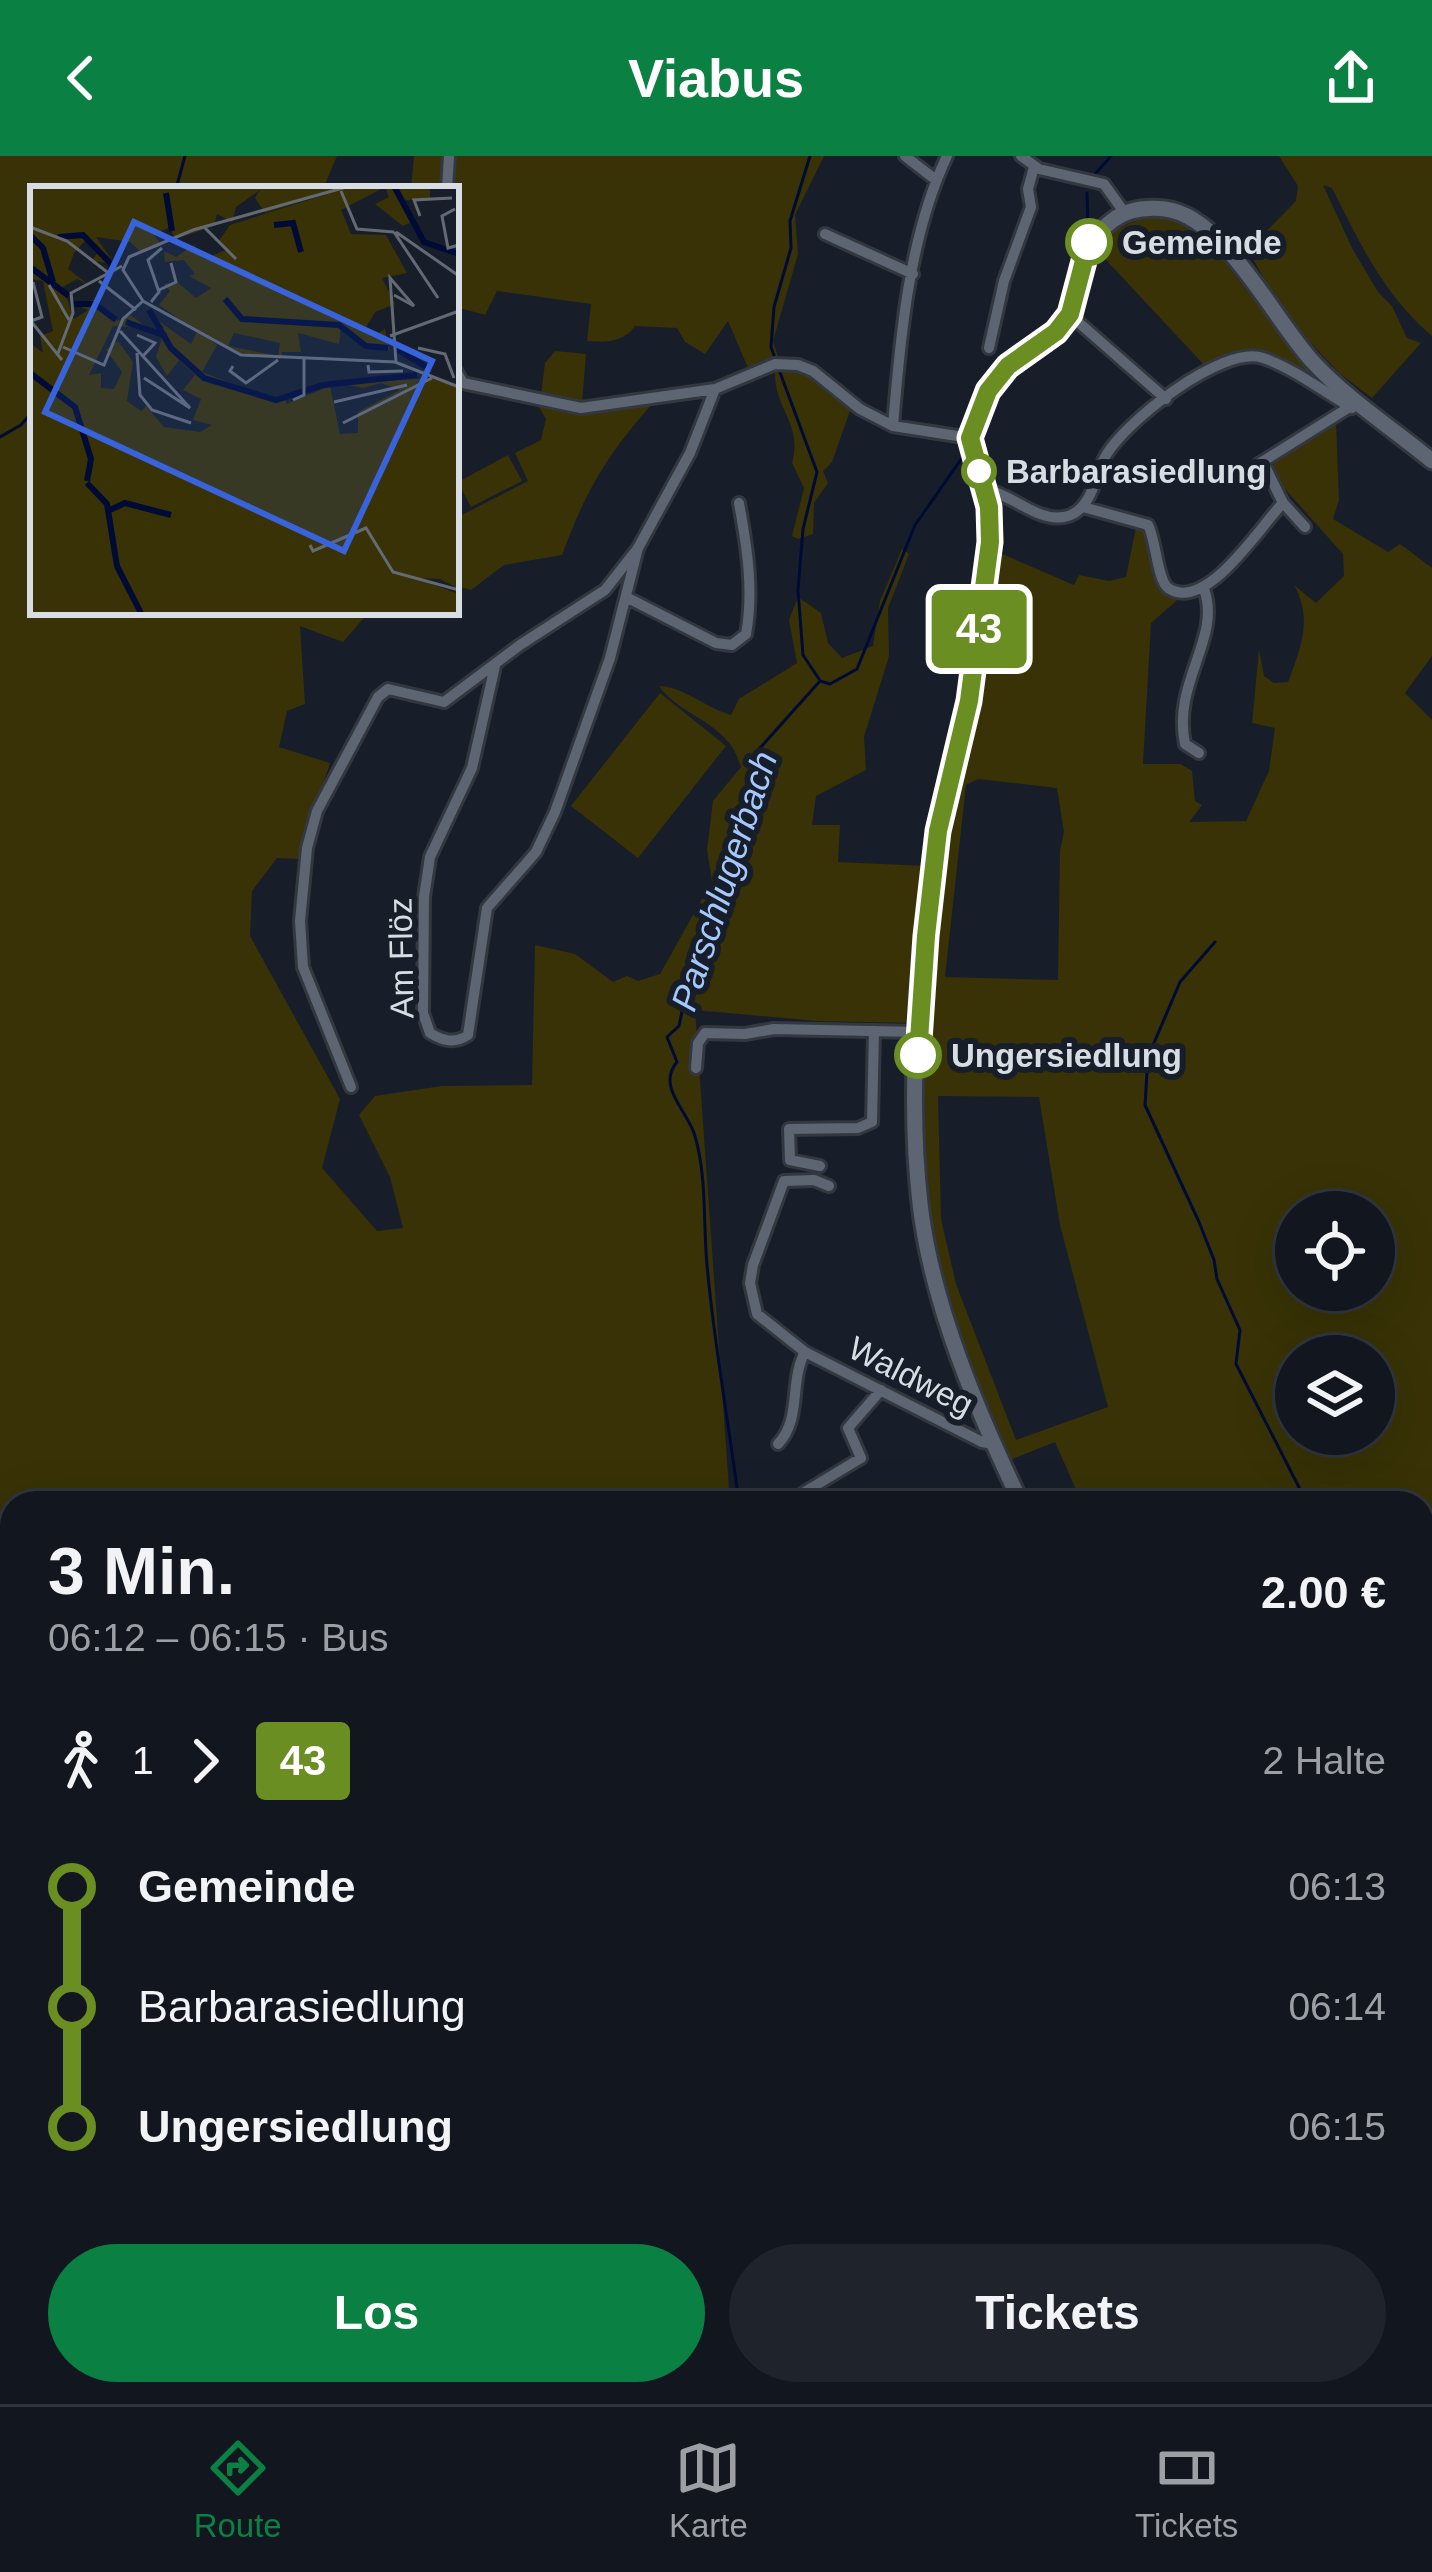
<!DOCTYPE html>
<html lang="de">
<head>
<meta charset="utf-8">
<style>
  :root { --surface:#11161f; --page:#1e232c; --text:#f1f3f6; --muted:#9c9fa4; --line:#30353d; --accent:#0b8043 }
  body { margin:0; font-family:Arial,sans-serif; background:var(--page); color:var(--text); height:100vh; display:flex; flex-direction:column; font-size:45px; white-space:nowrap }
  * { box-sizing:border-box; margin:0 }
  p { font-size:39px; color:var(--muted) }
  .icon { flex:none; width:66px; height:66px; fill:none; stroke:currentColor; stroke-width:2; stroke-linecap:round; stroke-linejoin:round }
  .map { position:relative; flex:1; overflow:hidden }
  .details { position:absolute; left:0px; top:1335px; width:1434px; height:915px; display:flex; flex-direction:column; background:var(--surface); border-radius:36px 36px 0 0; box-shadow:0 12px 48px #0002,0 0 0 3px var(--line) }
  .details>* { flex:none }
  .badge { padding:0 24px; border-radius:9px; font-size:42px; line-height:78px }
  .fabs { position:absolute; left:1275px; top:1035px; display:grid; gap:24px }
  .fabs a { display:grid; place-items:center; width:120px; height:120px; border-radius:50%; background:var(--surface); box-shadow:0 12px 48px #0002,0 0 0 3px var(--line); font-size:60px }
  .map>.badge { position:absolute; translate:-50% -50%; box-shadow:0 0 0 6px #fff }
  .legs { display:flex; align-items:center; gap:18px; height:132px; padding:0 48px; font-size:39px }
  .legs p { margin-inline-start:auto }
  .head { display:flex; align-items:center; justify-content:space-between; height:204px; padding:0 48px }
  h1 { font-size:66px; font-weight:700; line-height:90px }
  .button { display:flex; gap:24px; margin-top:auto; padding:24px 48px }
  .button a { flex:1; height:138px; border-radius:72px; background:var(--accent); color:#fff; font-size:48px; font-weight:700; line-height:138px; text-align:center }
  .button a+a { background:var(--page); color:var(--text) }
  ul { padding:0 48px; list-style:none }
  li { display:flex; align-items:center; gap:42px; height:120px; font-size:45px }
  li i { display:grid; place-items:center; width:18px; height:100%; margin:0 15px; background:currentColor }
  li i::after { content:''; width:30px; height:30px; margin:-15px; border:9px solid; border-radius:50%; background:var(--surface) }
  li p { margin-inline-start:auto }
  li:first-child i { background:linear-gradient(#0000 50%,currentColor 0) }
  li:last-child i { background:linear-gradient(currentColor 50%,#0000 0) }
  header { display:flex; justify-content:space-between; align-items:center; height:156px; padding:0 48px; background:var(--accent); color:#fff; font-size:54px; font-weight:700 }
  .dock { display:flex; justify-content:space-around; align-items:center; height:168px; border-top:3px solid var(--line); background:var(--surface); font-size:33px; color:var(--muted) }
  .dock a { display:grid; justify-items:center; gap:6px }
  .dock .selected { color:var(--accent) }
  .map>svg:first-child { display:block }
  .green { fill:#383206; fill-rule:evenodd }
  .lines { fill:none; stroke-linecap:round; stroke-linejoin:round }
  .stream { stroke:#000b35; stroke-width:3 }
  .street-casing { stroke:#33373f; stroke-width:16 }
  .secondary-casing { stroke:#33373f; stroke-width:21 }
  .street { stroke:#5d6572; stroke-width:10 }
  .secondary { stroke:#5d6572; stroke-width:15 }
  .line-1-casing { stroke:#fff; stroke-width:27 }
  .line-1 { stroke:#6b8e23; stroke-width:18 }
  .stop-1-dot { fill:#fff; stroke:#6b8e23; stroke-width:6 }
  .labels { text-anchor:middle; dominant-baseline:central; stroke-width:12; stroke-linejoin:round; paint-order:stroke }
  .stop-label { font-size:33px; font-weight:bold; fill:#d8dde4; stroke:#171e29; text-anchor:start }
  .street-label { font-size:33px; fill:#d8dde4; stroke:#171e29 }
  .water-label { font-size:36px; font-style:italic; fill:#a4c8fd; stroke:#171e29 }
  .inset-river { fill:none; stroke:#000b35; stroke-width:6 }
  .inset-road { fill:none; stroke:#646a74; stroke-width:3 }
  .view { fill:#3963da; fill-opacity:0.15; stroke:#3963da; stroke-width:6 }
  .inset-edge { fill:none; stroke:#d8dde4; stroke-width:6 }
</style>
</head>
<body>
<header><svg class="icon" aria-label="back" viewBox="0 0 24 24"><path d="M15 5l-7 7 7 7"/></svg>Viabus<svg class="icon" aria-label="share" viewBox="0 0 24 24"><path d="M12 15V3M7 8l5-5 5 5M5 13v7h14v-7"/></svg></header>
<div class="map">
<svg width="1432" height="2248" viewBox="0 0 1432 2248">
  <rect width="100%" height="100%" fill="#171e29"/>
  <path class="green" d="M0,0h337l-14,33h-290v423h336l-26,30 -43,-16 5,78 -18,7 -8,36 51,16 -32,96 -21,-1 -25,33 -2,45 90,163 -18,69 55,63 26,-3 -13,-51 -31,-62 16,-19 67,-10 90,-1 3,-140 40,9 38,28 14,-6 11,5 22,-7 52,-93 -5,-31 6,-49 28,-34c-13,-47 -60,-49 -82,-81 23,0 47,22 72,29l8,-16 58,-36 -8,-43 9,-23 23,16 7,30 14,15 31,-12 7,-45 22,-52 7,5 -21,54 1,48 -25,81 2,33 -50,26 -4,29h28l-2,37 88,4 -14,157 -95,-2 -122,-11 35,493h-718v891h1247l13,10h-1272z
    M414,0h30l-3,33 -30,-2z
    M452,0h372l-29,59 3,39 -25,87 6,19 -30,10 -21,-49 -23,33 -20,-12 -8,-14 -42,-2c-13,17 -27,16 -48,15l4,-37 -94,-13 -12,24 -29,-8v-118h-6z
    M1279,0h153v180c-49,-42 -71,-91 -100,-148l-9,-3 29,63 26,44 14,14 15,32 14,5 -49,55 -33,-25 -75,-80 -2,-18 -14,-25 48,-49 2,-15z
    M1161,60l26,8 22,18 92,118 47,40 -104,-47 -39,13 -110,-118c21,-19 36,-30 66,-32z
    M555,195l31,3 -4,49 -41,-8 4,-32z
    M786,212l19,3 46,37 -19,54 -9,9 5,12 -14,20 -1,31 -15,5 -6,-3 12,-48 -12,-25c11,-39 -18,-54 -17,-91z
    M536,246l44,11 73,-10c-46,52 -67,87 -91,152l-58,10 -33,25 -15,-4v-68l72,-37 -13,-28 26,-13 5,-21z
    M1336,267l3,77 -6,19 55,33 12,-8 32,24v88l-27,37 27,27v1198l-10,8v-423h-202l-5,-11 -34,11h-99l-27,-61 -48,19 -58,-149 -24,-97 -4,-121 14,-215 58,-329 81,35 5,-10 30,6 17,-4 11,-55c25,18 8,72 46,73l-32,28 -8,141h38l11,7 3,30 7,4 -13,17 57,-1 23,-50 6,-43 -23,-5 7,-73 5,26 10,7 14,-1c13,-34 25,-64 6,-97l22,18 28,-27 -1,-22 -66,-74 -5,-12 4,-10zM978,623l79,9 7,44 -4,19 -2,129 -113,-3 21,-192zM938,940l101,1 21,128 48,182 -92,33 -60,-156 -15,-65zM1296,1056h78v78h-78zM1296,1200h78v78h-78z
    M508,299l14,26 -51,26 -13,-25z
    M660,537l66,53 -88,112 -67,-52z
    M1425,1805l7,6v111l-10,4v-120z
    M1422,2059l10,81v88l-10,-1z"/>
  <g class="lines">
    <path class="stream" d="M1096,17l15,-17
      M176,33l9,-33
      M1087,37l1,32
      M1083,139l5,-25
      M775,202l-4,-11 3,-40 17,-59 -1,-27 20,-65
      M778,211l39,105 -14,57 -5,61 5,65 16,24
      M0,281l21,-12 12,-14
      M979,282c10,-20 16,-42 32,-58 20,-21 49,-32 62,-59
      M1215,786l-35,40 -32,75 -3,48 54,117 15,38 3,19 23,51 -4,34 71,139
      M739,1347c-10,-79 -25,-159 -32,-238 -4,-42 0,-88 -12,-129 -7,-25 -39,-49 -18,-74l-10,-25 12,-11 7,-33 36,-97 37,-147 61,-68 10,3 27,-15 58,-144 47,-67
      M1422,1429l10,-11
      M1357,2238l3,10
      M1387,2248l5,-10"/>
    <g class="street-casing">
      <path id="street" d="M905,0l31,24
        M1021,0l18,13 65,15 20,28
        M447,33l2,-33
        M825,78l88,40
        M1069,158l97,85
        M989,192l15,-67 27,-74 -3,-18 6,-22
        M456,215l7,12 118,25 134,-19 60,-25 23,1 15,6 47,38 33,17 77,12
        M893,270c7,-87 16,-190 54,-270
        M1263,306l20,41 22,24
        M1257,309l99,-62
        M986,334c26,4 51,32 78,27 26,-4 31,-38 40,-58 17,-35 119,-115 159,-101 30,10 61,34 89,50
        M1083,351l65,18c8,14 9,55 20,63 38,26 92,-62 115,-85
        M626,441l90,46 16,2 14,-11c8,-43 1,-87 -7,-131
        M495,510l-23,102 -42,89 -6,40 -1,116 7,20c13,8 25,11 38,2l19,-127 49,-56 19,-40 55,-154 28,-110
        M1199,597l-14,-9c-13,-62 37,-106 19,-155
        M696,912l2,-25 7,-10 40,1 29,-5 145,3
        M351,931l-48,-120 -3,-46 7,-73 10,-37 61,-114 10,-8 56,13 76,-57 85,-55 33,-42 52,-95 25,-64
        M820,1010l-30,-6 -1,-31 69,-1 14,-6 2,-91
        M829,1030l-15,-6 -30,1 -31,84 -3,18 7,31 48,38 177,90 11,2
        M778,1288c24,-25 11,-63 27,-92
        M803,1337l58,-35 -13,-30 33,-38
        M1422,1929l10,-5
        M0,2090l12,8
        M151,2238l12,10
        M1268,2238l13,10"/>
    </g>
    <g class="secondary-casing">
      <path id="secondary" d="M1021,1347c-43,-90 -90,-200 -101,-300 -14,-119 1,-289 24,-407 6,-33 19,-64 25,-97 10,-50 15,-102 20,-153 2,-18 2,-36 -3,-54 -5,-19 -18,-41 -14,-61 15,-61 49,-63 85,-102 33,-34 8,-73 56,-109 15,-11 33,-13 52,-11 59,7 109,111 148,153 34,37 80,67 119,99
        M1344,2238v10"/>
    </g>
    <use href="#street" class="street"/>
    <use href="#secondary" class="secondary"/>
  </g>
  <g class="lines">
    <g class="line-1-casing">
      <path id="line-1" d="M918,899l8,-119 12,-105 31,-130 21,-159 -1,-35 -19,-69 18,-47 20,-25 48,-34 14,-18 19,-72"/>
    </g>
    <use href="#line-1" class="line-1"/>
  </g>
  <g class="stop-1-dot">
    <circle cx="1089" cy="86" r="21"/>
    <circle cx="979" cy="315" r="15"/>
    <circle cx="918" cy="899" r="21"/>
  </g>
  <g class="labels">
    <g class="stop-label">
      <text x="1122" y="86">Gemeinde</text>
      <text x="1006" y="315">Barbarasiedlung</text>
      <text x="951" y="899">Ungersiedlung</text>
    </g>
    <g class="street-label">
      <text transform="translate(401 802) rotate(-91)">Am Flöz</text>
      <text transform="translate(911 1220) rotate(27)">Waldweg</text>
    </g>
    <g class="water-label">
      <text transform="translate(724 725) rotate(-72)">Parschlugerbach</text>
    </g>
  </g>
  <g transform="translate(30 30)">
    <rect width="429" height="429" fill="#171e29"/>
    <path d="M0,0h316l-81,27 -10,-15 5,-8 -24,17 -4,15 -15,-8 -3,12 -39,13 -5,-12 -16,8 8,10 -20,8 -12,-11 -34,-5 19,27 -23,-3 7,-11 -13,-10 -12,13 -6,16 21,16 -12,-6 -14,8 11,32 14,-9 -15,-6 21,-4 24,21 13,-6 15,12 -33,-1 -24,49 12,-2v15l13,1 8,-17 -16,-22 12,-9 15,21 -6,39 14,10 5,-5 18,21 36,5 12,-7 -19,-5 8,-21 -18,-9 12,-15 -16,-15 -12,16 -11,-19 6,-19 -9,-5 11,-6 -11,-10 38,27 6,-12 -38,-27 11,-14 -6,-7 13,-2 19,16 15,-10 -22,-12 6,-2 -11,-14 -19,2 -1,-11 12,6 18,-12 10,14 22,-9 -8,-8 12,-17 122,-39h78v12l-28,3 10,21 -9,4 -28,-22 14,-7 -4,-10 -44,23 10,24 35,1 21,38 -25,5 13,26 -20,8 -10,17 7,8 13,-8 4,21 -27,-4 -21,-19 -2,17 -41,-11 3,19h-19l-1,7 -38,-4 -34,-16 8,6 -15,27 74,29 10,-4v7l44,-18 10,48 18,-1v-21l42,-22 -19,-7 -18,5 -23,-5 95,-5 24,10v201l-19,-10 -25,-1 44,16v21h-429v-272l13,10 -3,-17 13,-5 -10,-50 -13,-2zM204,147l46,10 -2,13 -50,-10z" fill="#383206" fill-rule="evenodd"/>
    <path class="inset-river" d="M364,0l30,56 35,12M136,7l6,38M244,39l19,-2 8,29M0,49l13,13 10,34M28,51l25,-2 32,33M0,81l39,29M195,113l17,20 97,6 27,21 22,2M43,118h22l21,16M119,124l22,38 33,30 72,22 47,-15 94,-10M96,136l40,14M365,162l36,22M0,187l45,34 16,52 -4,22M57,297l20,21 10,62 25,49M80,324l15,-7 46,12"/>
    <path class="inset-road" d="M320,0l-157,44 -64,27 -6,13 20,31 98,54 154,7 64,25M311,5l16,38 37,3M425,23l-13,7 6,32 11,-3M390,30l-6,-16 38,-2M0,41l37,14 44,34M175,42l31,31M364,46l44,66M366,46l63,44M69,95l37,29M19,99l20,35M129,104l17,-8 -5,-19M364,109l20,11 -24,-28 6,84M121,116l8,-10 -11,-32 14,-12M0,134l32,40M1,135l11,-4 -9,-35M90,145l70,77 -46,-30M107,149l18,8 -12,13M360,150l69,-25M33,161l41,18 19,-46 20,-18M388,162l27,6 9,24M107,167l3,42 12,15 39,13M27,170l16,-43 -2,-20 51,-27M338,179l1,7 34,-1M203,180l-3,5 16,12 32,-23M263,214l11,-5v-36M304,216l73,-17M313,237l89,-45M280,359l3,6 53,-23 27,44 66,18"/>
    <path class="view" d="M104,36l298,139 -88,190 -299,-139z"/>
    <rect width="429" height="429" class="inset-edge"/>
  </g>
</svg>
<div class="fabs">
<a><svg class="icon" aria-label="locate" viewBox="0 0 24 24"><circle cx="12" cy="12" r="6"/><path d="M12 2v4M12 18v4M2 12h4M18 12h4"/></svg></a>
<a><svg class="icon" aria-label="layers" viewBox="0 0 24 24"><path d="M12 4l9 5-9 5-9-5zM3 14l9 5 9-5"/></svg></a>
</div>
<b class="badge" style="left:979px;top:473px;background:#6b8e23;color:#fff">43</b>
<section class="details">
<div class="head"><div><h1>3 Min.</h1><p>06:12 – 06:15 · Bus</p></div><b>2.00 €</b></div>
<div class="legs"><svg class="icon" aria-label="walk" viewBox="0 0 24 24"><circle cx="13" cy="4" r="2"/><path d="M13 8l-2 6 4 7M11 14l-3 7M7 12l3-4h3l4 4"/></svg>1<svg class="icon" aria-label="forward" viewBox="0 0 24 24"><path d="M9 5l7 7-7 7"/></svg><b class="badge" style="background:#6b8e23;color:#fff">43</b><p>2 Halte</p></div>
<ul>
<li><i style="color:#6b8e23"></i><b>Gemeinde</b><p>06:13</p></li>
<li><i style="color:#6b8e23"></i><span>Barbarasiedlung</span><p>06:14</p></li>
<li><i style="color:#6b8e23"></i><b>Ungersiedlung</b><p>06:15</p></li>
</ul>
<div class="button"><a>Los</a><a>Tickets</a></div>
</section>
</div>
<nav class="dock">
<a class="selected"><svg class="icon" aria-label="directions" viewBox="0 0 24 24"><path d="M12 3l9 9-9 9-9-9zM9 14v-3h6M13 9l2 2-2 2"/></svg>Route</a>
<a><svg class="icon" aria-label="map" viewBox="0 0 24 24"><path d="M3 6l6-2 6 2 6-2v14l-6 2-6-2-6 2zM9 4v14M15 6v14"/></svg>Karte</a>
<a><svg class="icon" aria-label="tickets" viewBox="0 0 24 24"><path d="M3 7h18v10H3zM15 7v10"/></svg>Tickets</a>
</nav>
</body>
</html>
